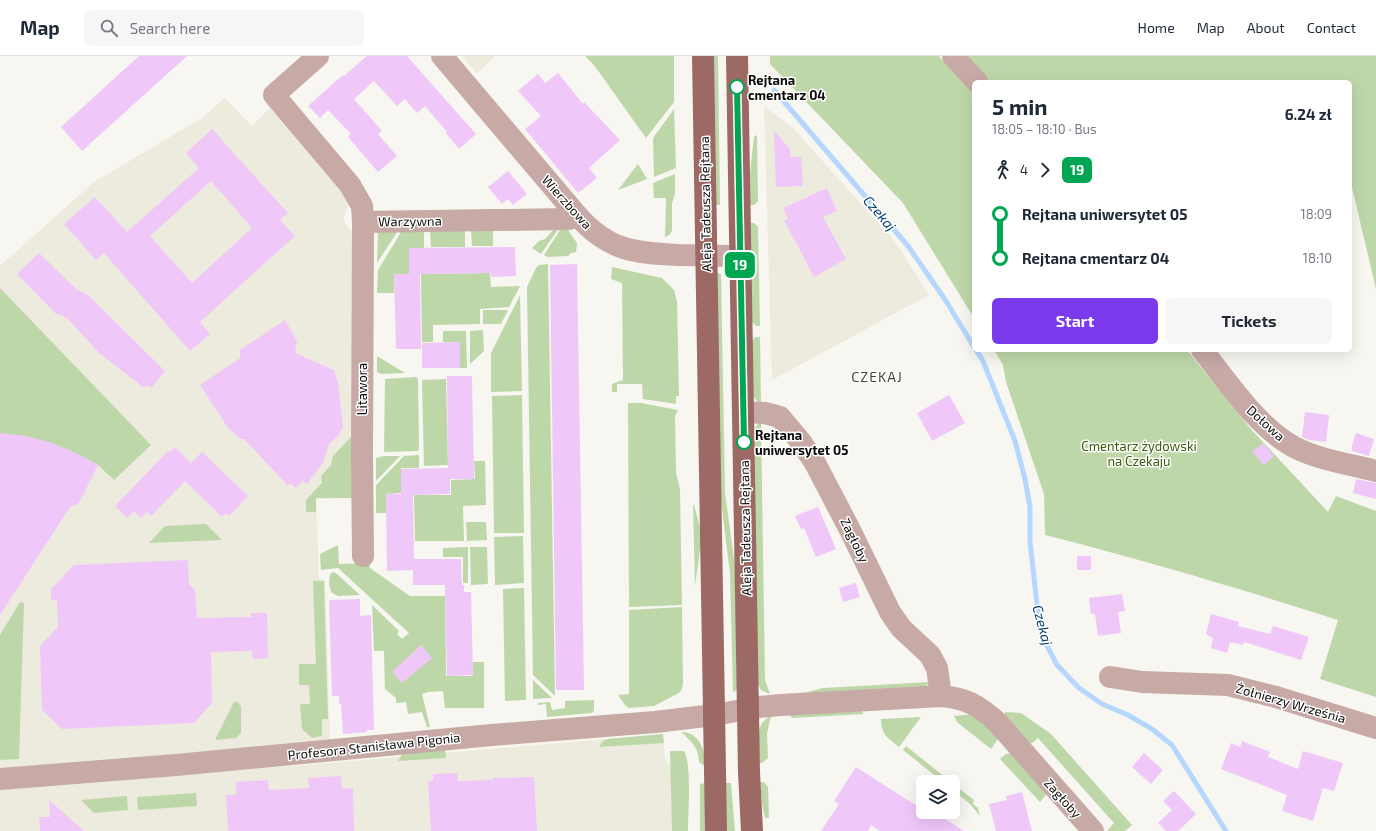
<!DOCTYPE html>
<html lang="en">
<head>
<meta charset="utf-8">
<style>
  :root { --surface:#fff; --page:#f6f6f7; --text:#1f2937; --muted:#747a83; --line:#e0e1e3; --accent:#7c3aed }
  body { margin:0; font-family:"Exo 2",sans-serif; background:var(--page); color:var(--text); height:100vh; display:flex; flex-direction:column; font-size:15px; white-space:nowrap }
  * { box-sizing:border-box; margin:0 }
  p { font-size:13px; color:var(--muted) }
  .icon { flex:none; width:22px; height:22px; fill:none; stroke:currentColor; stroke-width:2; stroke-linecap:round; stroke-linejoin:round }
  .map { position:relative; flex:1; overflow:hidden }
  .side { position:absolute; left:972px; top:24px; width:380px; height:272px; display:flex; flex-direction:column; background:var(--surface); border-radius:6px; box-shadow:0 4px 16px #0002 }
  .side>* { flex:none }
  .badge { padding:0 8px; border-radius:6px; font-size:14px; line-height:26px }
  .buttons { position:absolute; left:916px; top:719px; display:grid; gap:8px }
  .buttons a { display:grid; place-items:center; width:44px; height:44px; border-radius:6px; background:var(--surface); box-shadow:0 4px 16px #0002; font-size:20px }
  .map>.badge { position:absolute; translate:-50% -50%; box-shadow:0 0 0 2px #fff }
  .legs { display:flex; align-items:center; gap:6px; height:44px; padding:0 20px; font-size:13px }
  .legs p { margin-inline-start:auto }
  .summary { display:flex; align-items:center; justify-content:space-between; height:68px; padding:0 20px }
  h1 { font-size:22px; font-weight:700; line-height:30px }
  .button { display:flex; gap:8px; margin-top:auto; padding:8px 20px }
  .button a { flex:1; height:46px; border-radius:6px; background:var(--accent); color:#fff; font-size:16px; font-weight:700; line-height:46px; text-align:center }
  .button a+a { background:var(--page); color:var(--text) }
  ul { padding:0 20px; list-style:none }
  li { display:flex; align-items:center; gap:14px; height:44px; font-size:15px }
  li i { display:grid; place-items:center; width:6px; height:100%; margin:0 5px; background:currentColor }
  li i::after { content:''; width:10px; height:10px; margin:-5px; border:3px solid; border-radius:50%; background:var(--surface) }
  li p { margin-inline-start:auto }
  li:first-child i { background:linear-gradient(#0000 50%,currentColor 0) }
  li:last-child i { background:linear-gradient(currentColor 50%,#0000 0) }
  header { display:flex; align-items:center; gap:24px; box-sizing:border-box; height:56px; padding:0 20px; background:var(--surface); border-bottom:1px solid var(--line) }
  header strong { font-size:19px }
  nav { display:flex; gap:22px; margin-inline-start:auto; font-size:14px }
  .search { width:280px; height:36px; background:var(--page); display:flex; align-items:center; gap:10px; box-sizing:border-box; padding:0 14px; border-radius:6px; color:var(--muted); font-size:15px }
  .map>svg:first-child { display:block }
  .built { fill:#edebde }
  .green { fill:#bed7a9 }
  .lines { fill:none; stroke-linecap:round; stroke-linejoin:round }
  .stream { stroke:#b6d7fd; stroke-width:5 }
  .building { fill:#f0c7f9; fill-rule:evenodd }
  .minor { stroke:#c7a9a6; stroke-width:22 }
  .major { stroke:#9d6964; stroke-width:22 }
  .line-1-casing { stroke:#fff; stroke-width:9 }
  .line-1 { stroke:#00a651; stroke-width:6 }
  .stop-1-dot { fill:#fff; stroke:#00a651; stroke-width:2 }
  .labels { text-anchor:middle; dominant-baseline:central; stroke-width:3; stroke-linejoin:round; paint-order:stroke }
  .stop-label { font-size:13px; font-weight:bold; fill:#0c0b0a; stroke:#fff; text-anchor:start }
  .street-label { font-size:13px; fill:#0c0b0a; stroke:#fff }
  .park-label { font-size:13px; fill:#395b0b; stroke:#fff }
  .water-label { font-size:14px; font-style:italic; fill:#003d74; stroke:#fff }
  .neighbourhood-label { font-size:14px; letter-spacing:1px; fill:#464541; stroke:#fff }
</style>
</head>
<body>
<header>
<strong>Map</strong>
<div class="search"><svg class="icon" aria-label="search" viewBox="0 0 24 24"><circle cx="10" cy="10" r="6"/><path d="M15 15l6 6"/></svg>Search here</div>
<nav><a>Home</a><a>Map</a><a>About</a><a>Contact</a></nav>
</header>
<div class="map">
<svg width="1376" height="775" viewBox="0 0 1376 775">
  <rect width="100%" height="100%" fill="#f7f6f0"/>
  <path class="built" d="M462,0h33l-18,18z
    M225,42l27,28 18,-18 76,86 2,4v7l-5,15 12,17v261l-39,1 3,79 6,2 5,159 -310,30 -20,1v-504l94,-84 108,-64z
    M764,50l29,22 103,115 33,52 -157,85z
    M663,678l2,25 12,14v58h-677v-42l328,-26z"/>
  <path class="green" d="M585,0h89v46l-28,36 -52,-73z
    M713,0h5l2,149h-5z
    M770,0h169l35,39v223l-71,-115 -133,-139z
    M965,0h411v233l-26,-110v-97h-361z
    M674,53l2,59 -22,9 -1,-39z
    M757,79l1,66 -4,4h-5v-24l5,-44z
    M638,108l9,15 -29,11z
    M675,118v19l-3,11v27l-3,4 -4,2 1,-39h-12l-1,-15z
    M749,167h5l4,4 2,99h-4l-5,-6z
    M562,171h4l11,16 -1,9 -5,1 -3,3 -20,1 -4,-2z
    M465,172v19h-34l-1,-18z
    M493,172v18h-21l-1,-17z
    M559,172l-18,26 -9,-6 7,-7 6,-2 8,-9z
    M399,173l-22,34 1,-33z
    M403,173h21v19h-15v26h-15v19h-17l1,-23z
    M548,208l7,432 -22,-21 -6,-388 9,-19 3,-3z
    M612,211l50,11 12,12 3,11 2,95h-3v8l-33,-5 -1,-15h-25v8h-5v-8l11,-4 -1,-97 -11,-4z
    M490,217l1,14 29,-1 -11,21 -29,2v15l-47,1v17h-11l-1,-68z
    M717,217l4,1 4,218 11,82 1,115 -3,3 -1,-1 -3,-117 -10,-82z
    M0,232l151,157 -37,35 -16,-15 -9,-5 -30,-14 -34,-10 -25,-2z
    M520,239l2,96 -31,1v-39z
    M483,254h25l-7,14h-18z
    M483,274l1,21 -14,13v-33z
    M443,275h23l1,37h-7v-26h-17z
    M755,281h5l1,67 -5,-4 -4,-6 -1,-51z
    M994,294h193l63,78 78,84 8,-16 40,15v186l-56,-18 18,-59c-97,-31 -194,-60 -293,-85l-1,-41 -38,-112 -3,-17z
    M377,300l28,17 -24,1 -4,-2z
    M416,321l2,2 1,70 -1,2 -34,1 1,-73z
    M446,323l2,86 -24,1 -2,-86z
    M522,339l2,138h-30l-2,-137z
    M628,347h13l37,7 -3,6 1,57 4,16 2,116 -53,2z
    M761,366l4,258 5,14 -9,-4 -3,-6 -5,-252 4,-7z
    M354,378l1,64h-39v14h-10v-12l16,-17 -1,-7 10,-11 2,-9z
    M419,399v13h-18v25l-15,1v19h-10v-28l28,-29z
    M384,400h16l-24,25v-23z
    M474,405h11l1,44 -23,1 1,35h-49l-1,-46h37v-15l24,-1z
    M693,449h1l6,22 1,16 -6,43z
    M466,466h20l1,18 -20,1z
    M206,468l16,16 -73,3 16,-17z
    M523,480l1,47 -29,2 -1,-48z
    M338,489l1,19 30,-1 1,5 40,28h35l1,80h27v-14h11v46h-39l-2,-17 -15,1 -6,2 8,33h-3l-5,-15 -14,2 -2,-12 -10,1v-5l-11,-9 -1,-38h-10l-2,-46 27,26 -2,3 5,5 7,-6 -71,-65 -17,2 -1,-16z
    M468,491v36h-5v-26h-20v-9z
    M470,491h17l1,37 -17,1z
    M334,516l3,2 23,21 -22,1 -6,-3c-3,-5 -4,-14 -1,-20z
    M313,525h11l4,138h-6v17l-10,2 -10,-9 -2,-25h10l-1,-19h-10v-21h17z
    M524,532l2,112 -21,1 -2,-112z
    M20,546l4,1 -5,156 -19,1v-125z
    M682,551l1,77 -1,5 -3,4 -25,13 -25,2 -4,-3 -7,-10 11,-1v-84z
    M533,624l19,18 -19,1z
    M930,626l-4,4 -122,7 19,-5z
    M594,644v11l-3,2 -44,4 -1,-13 -8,1v-2l12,-1 2,8 13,-2v-7z
    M234,646h4l3,4v27l-5,5 -21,2z
    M861,655l3,3 -72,4 -2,-3z
    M1005,656l16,1 30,21 81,91 -7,6h-18l7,-8 -76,-85 -6,5 -4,1 -23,-27z
    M975,658l9,7 14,18 -7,10 -34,-27 -3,-6z
    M771,660l-4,17 1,25 -6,5h-3c-1,-17 -6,-39 12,-47z
    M921,661l-22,30c-11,-9 -18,-12 -18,-28z
    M681,676c18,0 24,17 24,33h-2l-4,-3c0,-14 -8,-21 -18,-30z
    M663,678l1,9 -65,4 4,-6 5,-2z
    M906,690l45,36h-8l-40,-32z
    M445,691l1,11 -48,3 5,-8z
    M670,695h14c8,14 4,61 4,80h-16z
    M1012,697l35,40 -7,9 -40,-43 6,-5z
    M760,726h4l4,5 1,31h-4l-3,-14z
    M706,727l1,48h-7v-47z
    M725,727h6l4,48h-9z
    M953,728l21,16 -1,4 5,4 2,8 -9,-11 -18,-15z
    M196,737l1,13 -59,4 -1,-13z
    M127,740l1,14 -34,3 -13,-13z"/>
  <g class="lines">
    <path class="stream" d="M774,34l134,156 38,55 28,46
      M976,294l7,11 32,80 10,38 5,28v34l7,64 7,35 13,25 22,23 23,16 26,11 24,14 20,16 54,86"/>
  </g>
  <path class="building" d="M139,0h48l-105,95 -21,-24z
    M367,0h40l69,78 -17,15 -13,-16 1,-1 -22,-26 -8,7 -12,-14 -8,7 -23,-25 -20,18 28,32 -4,3 19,22 -19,16 -30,-35 3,-3 -23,-24 -8,8 -12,-12 35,-31 1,1z
    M558,17l25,31 1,-2 36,38 -31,28 8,10 -19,15 -53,-64 16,-13 -23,-25 20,-17 7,9z
    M212,73l76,84 -8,7 15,16 -95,86 10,12 -20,17 -86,-98 -8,7 -32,-36 31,-27 32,35 72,-64 -13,-15zM211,125l41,47 -60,55 -42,-47z
    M774,75l16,18v8h11l2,29 -27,1z
    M508,115l19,23 -14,11 -5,-6 -6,5 -14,-17z
    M827,132l10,23 -14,6 23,42 -32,18 -30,-57 4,-1 -5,-11z
    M515,191l1,29 -25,1v-4l-71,1 1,75h-25l-2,-75h15v-26z
    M39,197l37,36 12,6 77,76 -14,17 -3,-2 -5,1 -43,-33 -32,-35 -13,-6 -38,-39z
    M577,208l7,426h-28l-6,-425z
    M285,264l12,21 -2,12 39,17 4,13 5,45 -4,5v2l-10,9 -6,19 -16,21 -4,-3 -7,7 -6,-5 -2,3 -39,-42 -5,-5h-4l-12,-11 -28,-43 40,-27v-8z
    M460,286v26h-38v-25z
    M447,320h25l2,103h-24v15l-37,1 1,64h47l1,26h2v7h7l2,83 -26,1 -2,-91h-32v-15l-26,1 -1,-77h15v-25l47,-1z
    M949,339l16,28 -33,18 -15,-28z
    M1305,356l24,3 -3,27 -17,-2 -7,-3z
    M0,377l25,3 24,6 25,10 24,13 -19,38 -9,4 -70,108z
    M1356,377l18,6 -5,17 -17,-5v-6z
    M1263,387l11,13 -10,9 -12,-13z
    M175,391l16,16 11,-11 46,44 -19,20 -3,-3 -4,4 -37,-36 -34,35 -4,-4 -6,6 -7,-7 -7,7 -12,-12 53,-55 2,1z
    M1356,423l20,4v16l-23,-6z
    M818,451l18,42 -20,8 -12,-29 -3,1 -6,-13z
    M1077,500h14v14h-14z
    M188,504l1,24 6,6 2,28 54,-1v-4h16l1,45 -15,1 -1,-8 -41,1 1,51 -18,20 -132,6 -20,-19 -2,-64 18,-19 -1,-27h-6v-11l23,-24z
    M856,527l4,14 -17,5 -4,-14z
    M1122,538l3,17 -7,1 3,21 -23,3 -3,-22h-4l-2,-16z
    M360,543v17l11,-1 3,115h-7v2l-24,2 -2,-30h-2v-8h-7l-3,-96z
    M1211,558l28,8 -1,4 32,8 3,-8 36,11 -8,23 -57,-18 -1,3 -13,-3 -3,11 -16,-5 2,-10 -7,-4z
    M421,589l11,13 -30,25 -10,-11z
    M1242,685l28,11 -2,5 30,12 5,-18 40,12 -9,28 -11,-3 -10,33 -31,-10 5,-16 -66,-26 10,-26 9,4z
    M1144,697l19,17 -12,14 -19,-17z
    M856,711l67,43v2h11l30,19h-84l-9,-6 -3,6h-47l18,-27 -5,-3z
    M457,717l1,8 35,-1v-2l41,-1 3,54h-106l-3,-50h5v-7z
    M341,720l1,13 11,-1 1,43h-126l-2,-36h10v-13l32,-2 1,10 40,-2 -1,-10z
    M1174,735l22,23 -18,17h-12l-8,-8 14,-13 -9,-9z
    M1022,736l10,39h-36l-7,-27 18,-4 -1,-4z
    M49,744l35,31h-44l-1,-14h11z"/>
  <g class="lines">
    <path class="minor" d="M318,0l-44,39 76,90 12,21 1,16 -1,232 1,102
      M442,0l134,158c31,36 57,39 102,41 21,0 41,1 62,1
      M953,0l24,26
      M363,166l206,-3 7,-5
      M1202,294c27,33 54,76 92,97 25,13 55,17 82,24
      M743,356l22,1 15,4 21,25 14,21 35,67 40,82 11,16 29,27 7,13 4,28
      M1110,621l32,5 86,3 48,12 100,31
      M0,723l176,-14 316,-30 163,-13 59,-7 45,-8 22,-2 160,-9c25,2 37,9 56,26l96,109"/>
    <path class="major" d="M703,0l13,775
      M737,0l12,716 3,59"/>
  </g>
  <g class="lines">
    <g class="line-1-casing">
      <path id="line-1" d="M737,31l7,355"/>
    </g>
    <use href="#line-1" class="line-1"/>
  </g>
  <g class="stop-1-dot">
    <circle cx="737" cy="31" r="7"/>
    <circle cx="744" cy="386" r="7"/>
  </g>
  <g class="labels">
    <g class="stop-label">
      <text x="748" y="24">Rejtana<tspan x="748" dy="15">cmentarz 04</tspan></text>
      <text x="755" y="379">Rejtana<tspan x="755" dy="15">uniwersytet 05</tspan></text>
    </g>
    <g class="street-label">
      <text transform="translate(567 146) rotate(48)">Wierzbowa</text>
      <text transform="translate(705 148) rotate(-91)">Aleja Tadeusza Rejtana</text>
      <text transform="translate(410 165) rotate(-1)">Warzywna</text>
      <text transform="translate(362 333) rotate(-90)">Litawora</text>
      <text transform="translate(1266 367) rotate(42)">Dołowa</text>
      <text transform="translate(745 472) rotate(-91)">Aleja Tadeusza Rejtana</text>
      <text transform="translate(855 484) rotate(64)">Zagłoby</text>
      <text transform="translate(1291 647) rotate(16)">Żołnierzy Września</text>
      <text transform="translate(374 690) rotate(-6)">Profesora Stanisława Pigonia</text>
      <text transform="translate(1063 742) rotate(48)">Zagłoby</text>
    </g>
    <g class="park-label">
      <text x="1139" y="390">Cmentarz żydowski<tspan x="1139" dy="15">na Czekaju</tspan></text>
    </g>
    <g class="water-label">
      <text transform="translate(880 157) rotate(49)">Czekaj</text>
      <text transform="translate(1043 569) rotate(75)">Czekaj</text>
    </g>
    <g class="neighbourhood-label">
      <text x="877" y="320">CZEKAJ</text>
    </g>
  </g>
</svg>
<div class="buttons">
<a><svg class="icon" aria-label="layers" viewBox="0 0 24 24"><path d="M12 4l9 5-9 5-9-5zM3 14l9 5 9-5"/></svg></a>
</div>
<b class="badge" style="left:740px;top:209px;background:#00a651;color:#fff">19</b>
<section class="side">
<div class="summary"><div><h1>5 min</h1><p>18:05 – 18:10 · Bus</p></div><b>6.24 zł</b></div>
<div class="legs"><svg class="icon" aria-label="walk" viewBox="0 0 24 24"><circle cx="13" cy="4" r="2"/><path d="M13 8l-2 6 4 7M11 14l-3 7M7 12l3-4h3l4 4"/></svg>4<svg class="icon" aria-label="forward" viewBox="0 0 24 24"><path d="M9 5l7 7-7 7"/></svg><b class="badge" style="background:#00a651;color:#fff">19</b></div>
<ul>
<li><i style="color:#00a651"></i><b>Rejtana uniwersytet 05</b><p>18:09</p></li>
<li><i style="color:#00a651"></i><b>Rejtana cmentarz 04</b><p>18:10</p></li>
</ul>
<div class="button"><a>Start</a><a>Tickets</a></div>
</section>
</div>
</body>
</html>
